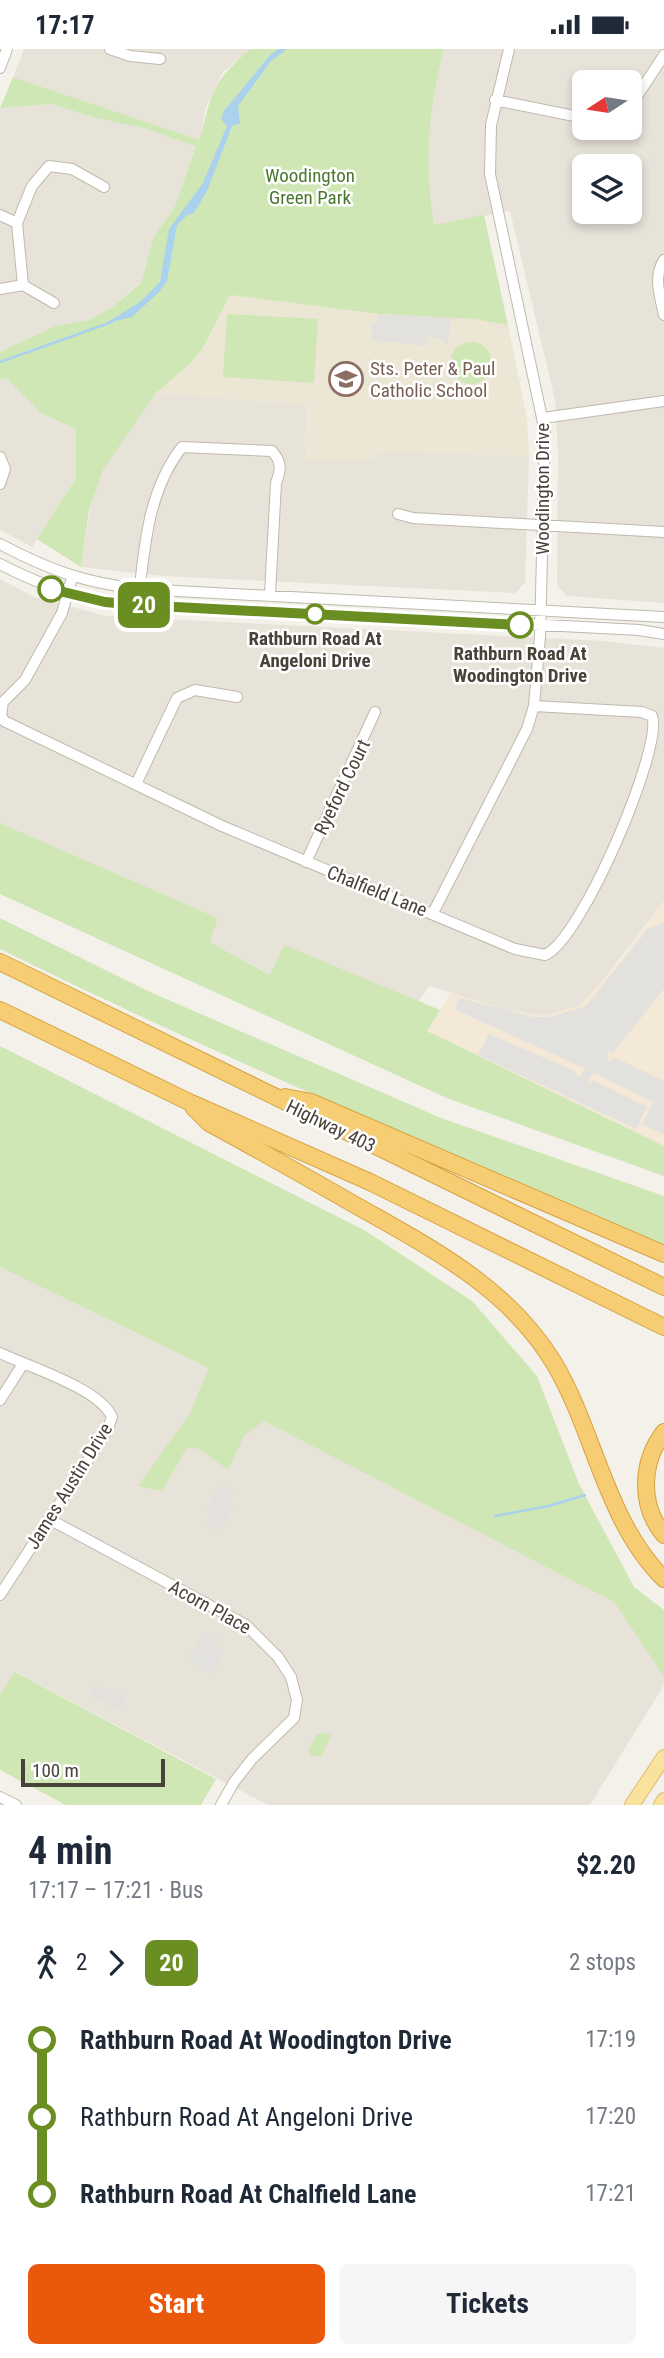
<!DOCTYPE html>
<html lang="en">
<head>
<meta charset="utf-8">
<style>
  :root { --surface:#fff; --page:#f6f6f7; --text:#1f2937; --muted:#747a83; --accent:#ea580c }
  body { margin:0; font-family:"Roboto Condensed",sans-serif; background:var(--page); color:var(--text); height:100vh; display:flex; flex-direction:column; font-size:26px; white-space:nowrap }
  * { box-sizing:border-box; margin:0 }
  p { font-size:23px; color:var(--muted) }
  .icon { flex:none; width:38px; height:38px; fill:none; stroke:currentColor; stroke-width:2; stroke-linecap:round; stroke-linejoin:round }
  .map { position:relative; height:1756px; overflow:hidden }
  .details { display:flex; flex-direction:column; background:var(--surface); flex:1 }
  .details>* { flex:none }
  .badge { padding:0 14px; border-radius:10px; font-size:24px; line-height:46px }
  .needle { width:46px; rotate:258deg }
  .controls { position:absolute; left:572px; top:21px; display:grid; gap:14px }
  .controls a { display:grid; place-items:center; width:70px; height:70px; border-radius:10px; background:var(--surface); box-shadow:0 4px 10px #0003; font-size:35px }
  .scale { position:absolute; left:21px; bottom:18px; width:144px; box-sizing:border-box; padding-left:7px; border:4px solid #484238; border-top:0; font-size:19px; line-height:24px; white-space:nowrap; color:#484238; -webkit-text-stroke:5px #fff; paint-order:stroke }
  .map>.badge { position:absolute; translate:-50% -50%; box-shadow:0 0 0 4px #fff }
  .legs { display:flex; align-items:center; gap:10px; height:77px; padding:0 28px; font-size:23px }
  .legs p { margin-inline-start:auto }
  .head { display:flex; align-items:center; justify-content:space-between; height:119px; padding:0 28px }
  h1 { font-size:38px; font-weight:700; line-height:52px }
  .button { display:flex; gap:14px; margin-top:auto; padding:14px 28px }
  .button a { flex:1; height:80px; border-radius:10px; background:var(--accent); color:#fff; font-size:28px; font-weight:700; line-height:80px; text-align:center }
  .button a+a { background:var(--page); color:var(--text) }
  ul { padding:0 28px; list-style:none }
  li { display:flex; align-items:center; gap:24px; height:77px; font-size:26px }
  li i { display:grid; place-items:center; width:10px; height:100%; margin:0 9px; background:currentColor }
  li i::after { content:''; width:18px; height:18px; margin:-9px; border:5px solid; border-radius:50%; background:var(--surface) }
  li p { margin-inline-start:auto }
  li:first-child i { background:linear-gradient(#0000 50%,currentColor 0) }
  li:last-child i { background:linear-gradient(currentColor 50%,#0000 0) }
  .status { display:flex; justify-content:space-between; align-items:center; height:49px; padding:0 35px; background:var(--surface); direction:ltr }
  .status svg { height:19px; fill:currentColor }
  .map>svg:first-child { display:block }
  .residential { fill:#e8e3d9; fill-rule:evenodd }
  .commercial { fill:#f4e8d7 }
  .education { fill:#ece6d5 }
  .green { fill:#cfe6b5 }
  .parking { fill:#e3e1de }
  .water { fill:#aad1ed }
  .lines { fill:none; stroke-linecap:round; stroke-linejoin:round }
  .stream { stroke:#aad1ed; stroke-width:2.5 }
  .minor-casing { stroke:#bfb9ad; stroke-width:12 }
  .major-casing { stroke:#debe6e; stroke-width:16 }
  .highway-casing { stroke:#d6a243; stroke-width:18 }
  .minor { stroke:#fff; stroke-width:10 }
  .major { stroke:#f9e19e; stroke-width:14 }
  .highway { stroke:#f6cd73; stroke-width:16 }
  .line-1-casing { stroke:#fff; stroke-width:16 }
  .line-1 { stroke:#6b8e23; stroke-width:10 }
  .stop-1-dot { fill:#fff; stroke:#6b8e23; stroke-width:3.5 }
  .labels { text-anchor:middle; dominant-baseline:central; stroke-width:5; stroke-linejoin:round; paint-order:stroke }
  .park-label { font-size:19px; fill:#49772e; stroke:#fff }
  .education-label { font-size:19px; fill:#785e54; stroke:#fff; text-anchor:start }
  .street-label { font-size:19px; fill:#484238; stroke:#fff }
  .stop-label { font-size:19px; font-weight:bold; fill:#484238; stroke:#fff }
</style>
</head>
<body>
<div class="status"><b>17:17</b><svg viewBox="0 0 49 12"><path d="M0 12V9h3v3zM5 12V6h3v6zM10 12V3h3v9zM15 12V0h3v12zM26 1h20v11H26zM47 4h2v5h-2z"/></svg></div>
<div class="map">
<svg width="664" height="1756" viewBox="0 0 664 1756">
  <rect width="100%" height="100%" fill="#f4f1ea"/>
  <path class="residential" d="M24,0h226l-27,23 -17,35 -6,33 -187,-63z
    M444,0h220v554l-97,-7 -10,-11 1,-131 -3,-54 -45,-189 -76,15 -6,-39 -1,-40 3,-40zM584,33h46v46h-46zM584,117h46v46h-46z
    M51,55l45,14 47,10 53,17 -21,61 -22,32 -12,44 -31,27 -21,12 -34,5 -55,26v-244z
    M6,329l35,35 35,16v49l-44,69 -32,-17v-150z
    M156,344l152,11 -3,42 59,15 20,-10 145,5 -4,127 -10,10 -353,-17 -81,-9 12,-75 10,-22z
    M0,530l34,18 72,19 498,25 60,7v253l-74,96 -11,9 -36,10 -40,-7 -74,-23 -11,16 -134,-56 -13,29 -61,-33 8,-24 -218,-95z
    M0,1218l209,101 -8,20 413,214 50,75v8l-74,120h-322l-252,-133 -16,22z"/>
  <path class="commercial" d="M664,852v245l-237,-115 24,-39 52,17 40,7 36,-10 40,-44z"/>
  <path class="education" d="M230,246l149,19 95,5 34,6 19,92 2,39 -145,-5 -20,10 -57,-1 -2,-14 3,-42 -152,-11 33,-28 14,-17z"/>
  <path class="green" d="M250,0h194c-16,60 -20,115 -10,176l50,-10 24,110 -34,-6 -95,-5 -149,-19 -27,53 -14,17 -33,28 -53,77 -14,40 -8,57 -44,-28 39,-61v-49l-35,-16 -35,-35 -6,2v-28l55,-26 34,-6 21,-11 31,-26 12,-45 22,-32 21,-60 -53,-18 -47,-10 -45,-14 -51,4 13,-31 187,63c12,-47 11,-57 50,-91z
    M227,265l91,5 -4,64 -91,-6z
    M450 314a21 21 0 1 1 42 0a21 21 0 1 1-42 0Z
    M0,774l218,95 -8,24 60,33 14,-30 156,65 -13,21 237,115v30l-215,-77 -449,-205z
    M0,869l150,74 291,126 223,78v49c-224,-94 -446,-189 -664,-296z
    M0,997l364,184 108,71 65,75 42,108 55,103 30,23v67l-50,-75 -350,-181 -20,15 -16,34 -29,-21 -12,-2 -25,44 -24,-5 51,-71 20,-47 -209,-101z
    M15,1623l201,107 -15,26h-135l-66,-35v-76z
    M327,1683l4,4 -10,21 -11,-2 -1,-6 7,-14z"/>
  <path class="parking" d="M379,265l72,4 -3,29 -5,-8 -14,-2 -2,9 -56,-6 1,-17h6z
    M664,873v67l-51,64 -4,-3 -2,7 3,5 4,-5 50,24v54l-22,-11 12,-22 -60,-29 -7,10 4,1 2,-4 54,27 -11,22 -158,-74 11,-21 88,38 -2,3 6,2 3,-9 -130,-59 5,-11 74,19h18l35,-11 62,-77z
    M219,1436l15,8 -6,11 5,4 -12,23 -15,-8 6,-12 -5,-4z
    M204,1583l14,8 -4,8 9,5 -11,21 -24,-13z
    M94,1635l33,14 -7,13 -31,-17z"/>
  <path class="water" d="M279,0h8l-16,12 -33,45 2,17 -8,3 -25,65 -13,22 -7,2 -10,10 -10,56 -9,12 -26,24 -26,6 34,-21 20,-20 9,-53 34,-46 24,-57 -6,-7 3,-8 47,-57z"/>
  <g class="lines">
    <path class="stream" d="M0,313l112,-40
      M495,1467l54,-10 36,-11"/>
    <g class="minor-casing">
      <path id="minor" d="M110,0l20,7 30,3
        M0,19l7,-19
        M495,51l89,18
        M630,58l34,-52
        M0,166l17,8 6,62 -23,4
        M17,174l15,-37 17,-20 23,3 32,18
        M664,211c-11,16 -4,36 0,55
        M23,236l31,18
        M543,369l121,-17
        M0,408l5,12 -5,15
        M398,465l15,4 251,14
        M0,495c49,26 85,39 140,45l524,28
        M0,515c34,18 67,30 105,38l534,28 25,4
        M72,529l-10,35 -37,67 -22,22 -2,13 3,6 218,105 293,123 30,6c36,-14 119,-209 107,-239l-10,-4 -108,-6
        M138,556c6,-55 9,-113 44,-158l90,4c10,11 9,19 4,32l-6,111
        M136,735l41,-86 18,-8 42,7
        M306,813l69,-150
        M433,864l94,-184 7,-23 6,-70 5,-204 -55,-258 1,-49 18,-76
        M0,1304c29,14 99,35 112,64l-5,14 -107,164
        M0,1351l23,-36
        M49,1470l197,106 32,32 13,20 6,23 -3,18 -42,41 -18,23 -13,23
        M0,1748l16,8"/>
    </g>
    <g class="major-casing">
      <path id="major" d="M632,1756l32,-48
        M661,1756l3,-5"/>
    </g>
    <g class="highway-casing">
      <path id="highway" d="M0,913l664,325
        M0,961l189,92 181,80 294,145
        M285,1048l26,5 353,152
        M193,1058l16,16c50,27 99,55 148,83 74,42 151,81 197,157 41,69 52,159 110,216
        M664,1383c-23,30 -25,73 0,103"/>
    </g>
    <use href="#minor" class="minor"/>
    <use href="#major" class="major"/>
    <use href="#highway" class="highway"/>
  </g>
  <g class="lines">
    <g class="line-1-casing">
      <path id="line-1" d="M51,540l54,13 33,3 382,20"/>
    </g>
    <use href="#line-1" class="line-1"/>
  </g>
  <defs>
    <g id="school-ring" transform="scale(1.75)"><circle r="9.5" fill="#fff" stroke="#8d6e63" stroke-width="1.5"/><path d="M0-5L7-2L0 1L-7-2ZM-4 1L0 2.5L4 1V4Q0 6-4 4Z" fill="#8d6e63"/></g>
  </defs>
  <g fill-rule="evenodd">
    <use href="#school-ring" x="346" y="330"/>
  </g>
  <g class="stop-1-dot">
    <circle cx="51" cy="540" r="12"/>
    <circle cx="315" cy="565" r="9"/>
    <circle cx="520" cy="576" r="12"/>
  </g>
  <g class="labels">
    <g class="park-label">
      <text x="310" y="126">Woodington<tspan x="310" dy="22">Green Park</tspan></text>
    </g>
    <g class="education-label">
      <text x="370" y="319">Sts. Peter &amp; Paul<tspan x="370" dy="22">Catholic School</tspan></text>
    </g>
    <g class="street-label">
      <text transform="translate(542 440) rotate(-90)">Woodington Drive</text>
      <text transform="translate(342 738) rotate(-64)">Ryeford Court</text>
      <text transform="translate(377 842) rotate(22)">Chalfield Lane</text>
      <text transform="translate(331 1077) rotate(26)">Highway 403</text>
      <text transform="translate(69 1437) rotate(-58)">James Austin Drive</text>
      <text transform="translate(210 1558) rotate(29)">Acorn Place</text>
    </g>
    <g class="stop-label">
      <text x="315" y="589">Rathburn Road At<tspan x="315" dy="22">Angeloni Drive</tspan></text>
      <text x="520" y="604">Rathburn Road At<tspan x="520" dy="22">Woodington Drive</tspan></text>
    </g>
  </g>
</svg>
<div class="controls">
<a><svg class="needle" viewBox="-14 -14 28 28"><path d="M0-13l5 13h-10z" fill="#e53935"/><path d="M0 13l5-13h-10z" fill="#747a83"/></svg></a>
<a><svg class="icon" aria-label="layers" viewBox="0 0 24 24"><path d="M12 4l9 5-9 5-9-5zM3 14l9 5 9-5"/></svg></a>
</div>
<div class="scale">100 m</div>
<b class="badge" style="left:144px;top:556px;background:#6b8e23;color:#fff">20</b>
</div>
<section class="details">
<div class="head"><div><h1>4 min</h1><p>17:17 – 17:21 · Bus</p></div><b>$2.20</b></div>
<div class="legs"><svg class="icon" aria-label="walk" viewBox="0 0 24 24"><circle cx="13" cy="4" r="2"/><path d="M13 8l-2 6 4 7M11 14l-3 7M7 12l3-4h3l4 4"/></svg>2<svg class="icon" aria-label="forward" viewBox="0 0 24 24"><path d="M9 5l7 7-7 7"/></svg><b class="badge" style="background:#6b8e23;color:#fff">20</b><p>2 stops</p></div>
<ul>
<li><i style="color:#6b8e23"></i><b>Rathburn Road At Woodington Drive</b><p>17:19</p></li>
<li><i style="color:#6b8e23"></i><span>Rathburn Road At Angeloni Drive</span><p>17:20</p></li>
<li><i style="color:#6b8e23"></i><b>Rathburn Road At Chalfield Lane</b><p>17:21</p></li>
</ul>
<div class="button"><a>Start</a><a>Tickets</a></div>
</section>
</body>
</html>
